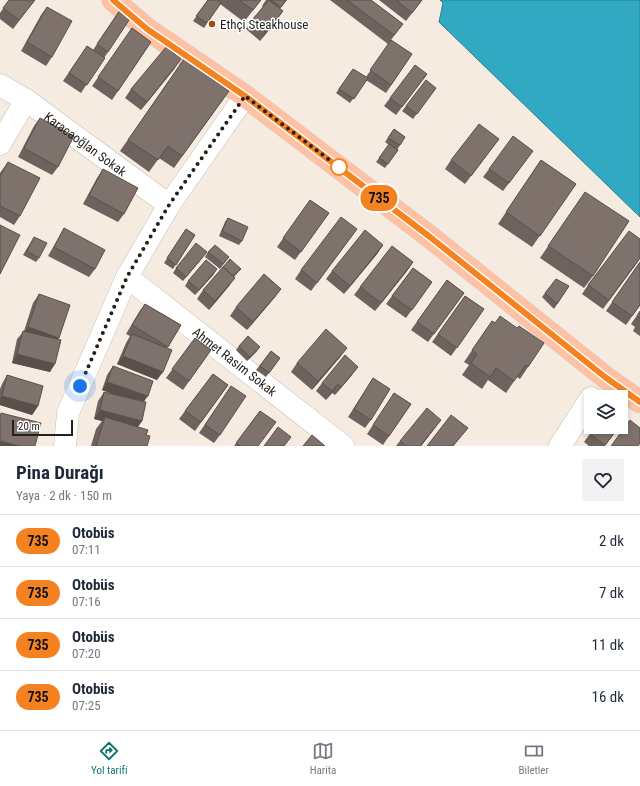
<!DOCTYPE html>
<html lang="tr">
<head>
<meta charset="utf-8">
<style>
  :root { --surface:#fff; --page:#f2f2f3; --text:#1f2937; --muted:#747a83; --line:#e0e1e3; --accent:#0f766e }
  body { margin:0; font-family:"Roboto Condensed",sans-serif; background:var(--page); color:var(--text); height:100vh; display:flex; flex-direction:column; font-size:15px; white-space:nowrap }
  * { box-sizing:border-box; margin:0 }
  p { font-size:13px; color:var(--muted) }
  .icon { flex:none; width:22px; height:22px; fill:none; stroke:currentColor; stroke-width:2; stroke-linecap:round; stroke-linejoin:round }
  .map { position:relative; height:446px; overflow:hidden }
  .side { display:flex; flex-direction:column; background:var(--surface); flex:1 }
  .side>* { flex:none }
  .badge { padding:0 8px; border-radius:13px; font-size:14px; line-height:26px }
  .fabs { position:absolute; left:584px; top:390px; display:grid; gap:8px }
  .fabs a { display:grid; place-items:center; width:44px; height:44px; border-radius:0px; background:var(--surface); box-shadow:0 2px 6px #0003; font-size:20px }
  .scale { position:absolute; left:12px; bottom:10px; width:61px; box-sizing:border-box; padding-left:4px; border:2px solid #231f1b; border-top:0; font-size:11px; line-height:14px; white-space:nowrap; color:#231f1b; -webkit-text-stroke:3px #fff; paint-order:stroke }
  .you { position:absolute; width:20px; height:20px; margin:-10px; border:3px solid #fff; border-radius:50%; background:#1a73e8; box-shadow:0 0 0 6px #1a73e833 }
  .map>.badge { position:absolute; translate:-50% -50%; box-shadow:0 0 0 2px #fff }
  .round { display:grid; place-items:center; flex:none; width:42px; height:42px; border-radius:0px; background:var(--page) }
  .overview { display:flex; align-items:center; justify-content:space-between; height:68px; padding:0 16px }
  h1 { font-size:19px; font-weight:700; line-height:30px }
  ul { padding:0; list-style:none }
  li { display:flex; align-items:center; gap:12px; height:52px; padding:0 16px; border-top:1px solid var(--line) }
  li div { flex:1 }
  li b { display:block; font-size:15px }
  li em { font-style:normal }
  li .badge { min-width:44px; font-weight:700; text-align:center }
  .dock { display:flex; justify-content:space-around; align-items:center; height:56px; border-top:1px solid var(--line); background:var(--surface); font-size:11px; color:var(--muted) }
  .dock a { display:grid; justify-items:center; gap:2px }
  .dock .selected { color:var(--accent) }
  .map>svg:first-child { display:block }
  .water { fill:#31a9c2; stroke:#2d8090 }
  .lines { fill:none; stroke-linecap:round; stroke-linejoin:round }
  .street-casing { stroke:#c6bcb1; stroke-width:23 }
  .primary-casing { stroke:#cfcecd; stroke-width:23 }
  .street { stroke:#fff; stroke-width:22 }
  .primary { stroke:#ffc1a1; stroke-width:22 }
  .wall { fill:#6d625d }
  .shaded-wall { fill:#59504c }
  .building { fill:#7f726c; stroke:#59504c }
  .line-casing { stroke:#fff; stroke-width:9 }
  .line { stroke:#f58220; stroke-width:6 }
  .walk { stroke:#231f1b; stroke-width:4; stroke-dasharray:0 7.2 }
  .poi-dot { fill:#aa4809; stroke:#fff; stroke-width:1.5 }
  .stop-dot { fill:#fff; stroke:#f58220; stroke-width:2 }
  .labels { text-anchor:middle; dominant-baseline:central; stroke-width:3; stroke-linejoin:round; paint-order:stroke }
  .poi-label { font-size:13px; fill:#231f1b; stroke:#fff; text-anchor:start }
  .street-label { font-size:13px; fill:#231f1b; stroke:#fff }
</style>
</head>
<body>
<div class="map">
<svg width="640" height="446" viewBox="0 0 640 446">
  <rect width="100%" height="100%" fill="#f6ebe0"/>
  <path class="water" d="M440,0h200v217l-201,-195 4,-19z"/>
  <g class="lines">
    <g class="street-casing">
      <g id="street">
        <path id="s1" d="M0,85l26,15 143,105"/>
        <path d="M0,144l26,-44"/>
        <path id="s2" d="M127,277l216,169"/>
        <path d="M65,446l3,-33 59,-136 42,-72 76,-109"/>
        <path d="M560,446l31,-48"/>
      </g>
    </g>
    <g class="primary-casing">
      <path id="primary" d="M113,0l34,29 98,67 185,141 175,140 35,25"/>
    </g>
    <use href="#street" class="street"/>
    <use href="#primary" class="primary"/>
  </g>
  <path class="wall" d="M9,0h26l-22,29 -13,-10v-6z
    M208,0h53l-17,22 -24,-18 -16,24 -11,-7z
    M266,0h21l-7,9 -3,11 -17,21 -14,-12 6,-9 11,-13 -1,-1z
    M330,0h41l32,24 -12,16 21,14 -26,39 -20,-13 -16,23 -14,-10 17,-24 13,8 25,-37 -3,4z
    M379,0h43l-16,21z
    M47,7l5,50 -6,9 -25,-15 20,-36z
    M120,10l11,7 -50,76 -18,-12 24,-35 6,4z
    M132,28l19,14 -39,58 -20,-14z
    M184,59l45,32 -55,77 -15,-10 -10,14 -29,-21z
    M175,68l-34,42 -16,-12 6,-9z
    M427,74l-31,41 -12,-9 6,-8z
    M436,88l-23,31 -11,-8 4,-5z
    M40,118l18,49 -6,8 -34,-18 16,-31z
    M394,129l11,8 -8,13h1l-13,18 -9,-6 13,-17 -4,-3z
    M499,139l-34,45 -20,-15 6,-9z
    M533,151l-30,40 -20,-14 6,-8z
    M541,160l35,24 -44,63 -34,-23z
    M8,162l12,54 -6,9 -14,-8v-44z
    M103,169l21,45 -6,8 -35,-18 14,-26z
    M585,192l8,84 -9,12 -44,-30z
    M310,200l19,13 -34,47 -18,-13z
    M228,218l14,23 -3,4 -20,-9 6,-14z
    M64,228l31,41 -6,8 -41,-21 11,-19z
    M186,229l9,6 -22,34 -9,-6z
    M357,229l-46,62 -16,-12 6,-9z
    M34,237l5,21 -3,4 -13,-7z
    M383,245l-6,9 -33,40 -18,-15 6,-8z
    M208,252l18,9 -6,8 -15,-12z
    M204,256l-21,25 -10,-8 3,-5z
    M640,259l-37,50 -21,-15 6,-9z
    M413,262l-6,9 -32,40 -21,-16 6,-8z
    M640,262v43l-14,20 -20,-14z
    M413,268l19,14 -26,36 -20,-14z
    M241,269l-7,8 -5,9 -20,24 -12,-11 6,-9z
    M214,274l-19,21 -10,-9 3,-5z
    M447,280l17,13 -36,49 -17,-12z
    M569,286l-15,23 -12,-12 3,-4z
    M281,289l-6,8 -28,33 -17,-14 6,-9z
    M39,294l19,45 -8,33 -38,-9 5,-24 7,-8 9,-28z
    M465,296l19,13 -33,47 -19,-14z
    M145,304l36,21 -14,23 -10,32 -40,-16 9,-21 4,-7 -4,-2 13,-22z
    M640,311v25l-7,-5 2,-4 -4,-3z
    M492,321l3,2 22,5 27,15 -24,36 -3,-2 -11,16 -18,-13 -6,9 -20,-14 7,-10 -5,-3z
    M195,338l16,12 -28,40 -17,-12z
    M239,346l18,5 -10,10 -11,-11z
    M271,351l9,7 -14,19 -10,-7z
    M341,356l-29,34 -21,-18 6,-9z
    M113,366l31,36 -2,19 -4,6 8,8 1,11h-56l5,-17 6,-8 -8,-2 4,-18 6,-9 11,3 -13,-5 5,-15z
    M213,374l15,11 -33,46 -16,-12z
    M7,375l31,31 -6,9 -32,-10v-16l2,-5z
    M352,375l-17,20 -3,-2 -6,7 -10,-9 6,-8z
    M373,378l-2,42 -6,8 -17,-11z
    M231,386l-11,49 -6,8 -15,-10z
    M394,393l17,11 -28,41 -16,-11z
    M260,411l-2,35h-24z
    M595,427h24l-14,19h-16l-5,-4z
    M435,428l-14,18h-25l4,-5z"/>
  <path class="shaded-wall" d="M283,11l-6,9 -17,21 6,-9z
    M181,59l-6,9 -34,42 6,-8z
    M383,245l-6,9 -33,40 6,-8z
    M413,262l-6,9 -32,40 6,-8z
    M217,269l-3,5 -19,21 4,-5z
    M235,278l-6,8 -20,24 6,-9z
    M281,289l-6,8 -28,33 6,-8z
    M28,327l31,11 -6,8 -31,-10z
    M260,347l-3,4 -10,10 3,-4z
    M347,348l-6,8 -29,34 6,-9z
    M17,354l38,10 -5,8 -38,-9z
    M123,356l40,16 -6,8 -40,-16z
    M358,367l-6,8 -17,20 6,-8z
    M107,382l41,14 -6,8 -40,-14z
    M338,384l-6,9 -6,7 6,-9z
    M2,396l36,10 -6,9 -32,-10v-7z
    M100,410l42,11 -6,8 -31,-12 -3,4 -8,-2z
    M441,420l-6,8 -14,18h-1z
    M0,441l20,5h-20z"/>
  <path class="building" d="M9,0h26l-16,20 -16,-12z
    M208,0h9l4,3 -14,20 -11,-7z
    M239,0h22l-8,10z
    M269,0l14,11 -17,21 -14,-12z
    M271,0h15l-5,7z
    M347,0h24l32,24 -9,11z
    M396,0h26l-10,13z
    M47,7l25,14 -20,36 -25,-15z
    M120,10l11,7 -23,35 -11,-8z
    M132,28l19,14 -33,49 -20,-14z
    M391,40l21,14 -21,31 -21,-15z
    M87,46l18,12 -18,27 -18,-12z
    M166,47l15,12 -34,43 -16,-13z
    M184,59l45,32 -47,65 -14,-10 -10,14 -30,-20z
    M415,65l12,9 -25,33 -12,-9z
    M353,69l15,9 -14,21 -15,-10z
    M426,80l10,8 -19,26 -11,-8z
    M40,118l34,18 -16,31 -34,-19z
    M479,124l20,15 -28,37 -20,-16z
    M394,129l11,8 -5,8 -12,-7z
    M513,136l20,15 -24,32 -20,-14z
    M389,144l9,6 -10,14 -9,-6z
    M541,160l35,24 -36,52 -34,-24z
    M8,162l32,16 -20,38 -20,-10v-30z
    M103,169l35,19 -14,26 -35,-19z
    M585,192l44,29 -36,55 -45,-30z
    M310,200l19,13 -28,39 -18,-14z
    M341,217l16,12 -40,54 -16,-13z
    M228,218l20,9 -6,14 -20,-10z
    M0,225l20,10 -20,39z
    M64,228l41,22 -10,19 -41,-22z
    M186,229l9,6 -19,30 -9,-7z
    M365,230l18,15 -33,41 -18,-15z
    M629,231l11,8v19l-31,42 -21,-15z
    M34,237l13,6 -8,15 -12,-7z
    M196,243l11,9 -21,25 -10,-9z
    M215,245l14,12 -6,7 -15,-12z
    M392,246l21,16 -32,41 -21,-16z
    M230,259l11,10 -8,7 -10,-9z
    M206,260l11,9 -18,21 -11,-9z
    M640,262v43l-8,11 -20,-14z
    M223,267l12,11 -20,23 -12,-11z
    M413,268l19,14 -20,28 -20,-14z
    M264,274l17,15 -28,33 -17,-15z
    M556,279l13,7 -12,18 -12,-11z
    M447,280l17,13 -30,41 -17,-12z
    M39,294l31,11 -11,33 -31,-11z
    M465,296l19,13 -27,39 -19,-14z
    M145,304l36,21 -13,22 -36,-22z
    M640,311v7l-3,-2z
    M500,316l17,12 2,-2 25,17 -16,24 -2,-2 -12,16 -18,-13 -6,9 -19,-14 6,-9 -5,-4 20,-29 3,2z
    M326,329l21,19 -29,33 -21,-18z
    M23,331l38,9 -6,24 -38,-10z
    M132,334l40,16 -9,22 -40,-16z
    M248,336l12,11 -10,10 -11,-11z
    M195,338l16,12 -22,31 -17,-12z
    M271,351l9,7 -11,15 -9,-7z
    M345,355l13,12 -17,20 -3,-3 -6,7 -10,-8z
    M113,366l40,15 -5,15 -41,-14z
    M213,374l15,11 -27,37 -16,-11z
    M7,375l36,11 -5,20 -36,-10z
    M373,378l17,11 -19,31 -17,-11z
    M231,386l15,10 -26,39 -15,-10z
    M104,392l42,10 -4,19 -42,-11z
    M394,393l17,11 -22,32 -16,-11z
    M427,408l14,12 -21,26h-14l-6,-5z
    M260,411l16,11 -18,24h-18l-4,-3z
    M1,413l40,10 -6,23h-15l-20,-5v-24z
    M451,415l17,13 -15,18h-26z
    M105,417l43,13 -2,5 4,1 -3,10h-51z
    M630,420l10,8v15l-2,3h-27z
    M278,427l13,10 -7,9h-20z
    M595,427h24l-14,18 -15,-11z
    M312,435l13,11h-22z"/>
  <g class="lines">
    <g class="line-casing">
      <path id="line" d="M113,0l34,29 98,67 185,141 175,140 35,25"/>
    </g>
    <use href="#line" class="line"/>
    <path class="walk" d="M80,386l47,-109 42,-72 76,-109 99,75 -5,-4"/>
  </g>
  <circle class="poi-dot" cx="212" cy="24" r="4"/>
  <circle class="stop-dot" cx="339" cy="167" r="8"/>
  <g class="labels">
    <g class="poi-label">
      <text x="220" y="24">Ethçi Steakhouse</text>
    </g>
    <g class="street-label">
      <text stroke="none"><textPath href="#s1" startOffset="104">Karacaoğlan Sokak</textPath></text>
      <text stroke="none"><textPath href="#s2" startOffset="137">Ahmet Rasim Sokak</textPath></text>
    </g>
  </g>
</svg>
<div class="fabs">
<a><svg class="icon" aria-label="layers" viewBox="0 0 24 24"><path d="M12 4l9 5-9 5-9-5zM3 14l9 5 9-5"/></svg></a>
</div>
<div class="scale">20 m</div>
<div class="you" style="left:80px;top:386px"></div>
<b class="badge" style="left:379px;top:198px;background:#f58220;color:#111">735</b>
</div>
<section class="side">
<div class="overview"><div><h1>Pina Durağı</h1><p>Yaya · 2 dk · 150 m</p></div><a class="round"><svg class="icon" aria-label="heart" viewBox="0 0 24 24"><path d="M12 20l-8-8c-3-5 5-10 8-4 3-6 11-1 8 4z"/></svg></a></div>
<ul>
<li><span class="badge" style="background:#f58220;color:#111">735</span><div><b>Otobüs</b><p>07:11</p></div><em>2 dk</em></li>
<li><span class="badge" style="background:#f58220;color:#111">735</span><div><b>Otobüs</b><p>07:16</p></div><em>7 dk</em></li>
<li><span class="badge" style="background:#f58220;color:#111">735</span><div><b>Otobüs</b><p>07:20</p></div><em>11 dk</em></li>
<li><span class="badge" style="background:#f58220;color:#111">735</span><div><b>Otobüs</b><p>07:25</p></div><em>16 dk</em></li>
</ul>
</section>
<nav class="dock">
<a class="selected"><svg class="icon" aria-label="directions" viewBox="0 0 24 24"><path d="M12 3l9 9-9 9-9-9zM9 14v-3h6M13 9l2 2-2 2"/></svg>Yol tarifi</a>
<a><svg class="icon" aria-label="map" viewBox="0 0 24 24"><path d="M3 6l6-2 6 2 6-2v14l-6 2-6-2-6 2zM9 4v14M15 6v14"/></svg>Harita</a>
<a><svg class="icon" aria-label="tickets" viewBox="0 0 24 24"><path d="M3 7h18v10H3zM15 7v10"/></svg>Biletler</a>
</nav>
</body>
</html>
